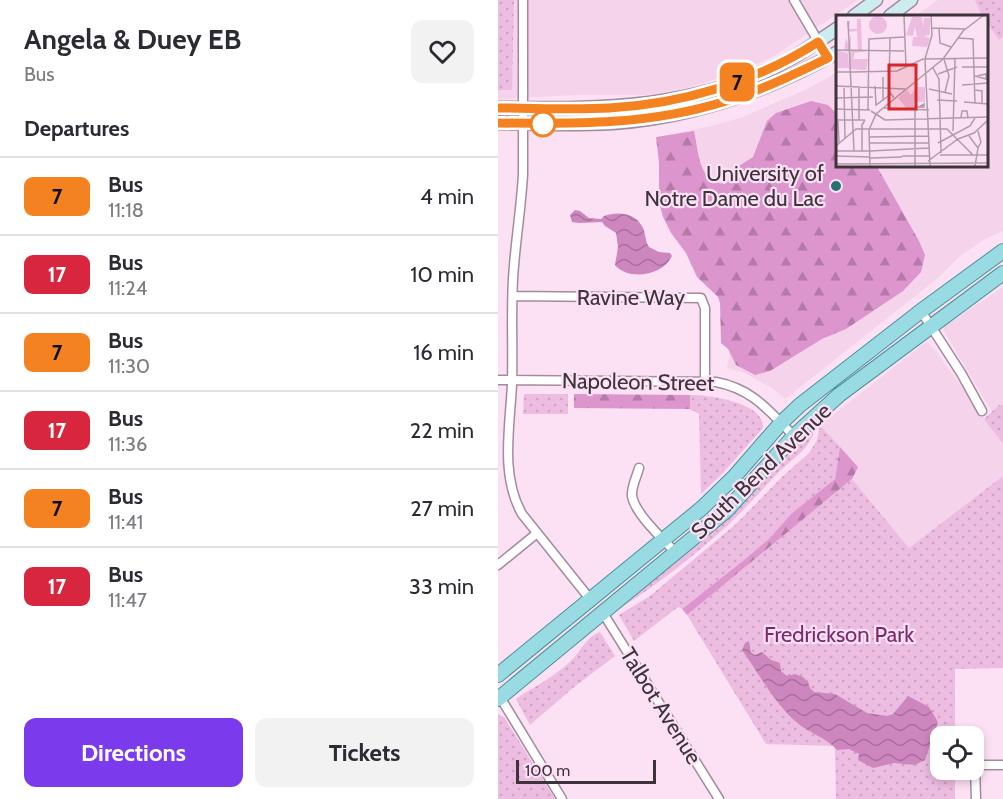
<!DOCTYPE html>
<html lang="en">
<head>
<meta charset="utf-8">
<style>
  :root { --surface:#fff; --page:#f2f2f3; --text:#2b2b33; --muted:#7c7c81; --line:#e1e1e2; --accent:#7c3aed }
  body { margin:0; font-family:Cabin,sans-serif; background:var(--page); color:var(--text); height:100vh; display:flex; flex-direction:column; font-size:22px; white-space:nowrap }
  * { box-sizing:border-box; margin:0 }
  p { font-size:20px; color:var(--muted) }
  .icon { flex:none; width:33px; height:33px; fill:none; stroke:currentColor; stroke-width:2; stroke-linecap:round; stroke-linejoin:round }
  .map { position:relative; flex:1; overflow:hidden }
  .details { display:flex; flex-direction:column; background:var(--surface); width:498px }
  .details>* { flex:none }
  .badge { padding:0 12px; border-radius:9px; font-size:21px; line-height:39px }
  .fabs { position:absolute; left:432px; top:726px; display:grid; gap:12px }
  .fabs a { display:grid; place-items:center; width:54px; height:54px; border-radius:12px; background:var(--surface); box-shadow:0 3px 9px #0003; font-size:30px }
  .scale { position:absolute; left:18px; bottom:15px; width:140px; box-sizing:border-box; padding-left:6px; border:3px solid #3d333b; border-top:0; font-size:16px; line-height:21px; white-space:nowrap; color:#3d333b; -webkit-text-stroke:4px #fce1f5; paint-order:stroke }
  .map>.badge { position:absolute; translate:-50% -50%; box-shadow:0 0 0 3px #fff }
  h2 { padding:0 24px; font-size:22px; line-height:54px }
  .round { display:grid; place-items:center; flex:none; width:63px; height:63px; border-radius:12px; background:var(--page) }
  .overview { display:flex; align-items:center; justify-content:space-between; height:102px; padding:0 24px }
  h1 { font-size:28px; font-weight:800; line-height:45px }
  .cta { display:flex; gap:12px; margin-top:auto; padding:12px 24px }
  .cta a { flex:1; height:69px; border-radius:12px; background:var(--accent); color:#fff; font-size:24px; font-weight:800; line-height:69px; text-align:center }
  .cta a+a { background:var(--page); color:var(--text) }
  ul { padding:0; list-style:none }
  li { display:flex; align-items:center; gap:18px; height:78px; padding:0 24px; border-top:2px solid var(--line) }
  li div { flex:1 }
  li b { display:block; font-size:22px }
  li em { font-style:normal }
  li .badge { min-width:66px; font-weight:700; text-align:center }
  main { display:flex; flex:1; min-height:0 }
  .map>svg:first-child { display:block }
  .built { fill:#f4d3eb }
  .grass { fill:url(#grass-dots) }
  .forest { fill:url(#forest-firs) }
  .water { fill:url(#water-waves) }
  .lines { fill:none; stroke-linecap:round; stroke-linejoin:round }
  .street-casing { stroke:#a38b9d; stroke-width:11 }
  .secondary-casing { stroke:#a38b9d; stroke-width:15 }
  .primary-casing { stroke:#4c919b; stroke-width:16 }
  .street { stroke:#fff; stroke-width:8 }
  .secondary { stroke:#ccedf0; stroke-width:12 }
  .primary { stroke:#98dbe2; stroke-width:14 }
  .line-casing { stroke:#fff; stroke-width:14 }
  .line { stroke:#f58220; stroke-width:9 }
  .stop-dot { fill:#fff; stroke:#f58220; stroke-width:3 }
  .poi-dot { fill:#267077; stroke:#fce1f5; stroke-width:2 }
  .labels { text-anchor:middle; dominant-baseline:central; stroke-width:4.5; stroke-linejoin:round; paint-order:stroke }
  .poi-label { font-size:22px; fill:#3d333b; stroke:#fce1f5; text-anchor:end }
  .street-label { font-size:22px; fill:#3d333b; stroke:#fce1f5 }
  .park-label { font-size:22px; fill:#7d296e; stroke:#fce1f5 }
  .inset-road { fill:none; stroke:#b09bab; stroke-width:1.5 }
  .view { fill:#d62828; fill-opacity:0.15; stroke:#d62828; stroke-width:3 }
  .inset-edge { fill:none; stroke:#3d333b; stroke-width:3 }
</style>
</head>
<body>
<main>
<section class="details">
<div class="overview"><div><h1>Angela &amp; Duey EB</h1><p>Bus</p></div><a class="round"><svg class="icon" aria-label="heart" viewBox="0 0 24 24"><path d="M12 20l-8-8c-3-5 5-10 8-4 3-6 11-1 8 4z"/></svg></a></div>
<h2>Departures</h2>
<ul>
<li><span class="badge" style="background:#f58220;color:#111">7</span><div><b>Bus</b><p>11:18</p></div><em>4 min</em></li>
<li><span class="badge" style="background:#d7263d;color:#fff">17</span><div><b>Bus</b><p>11:24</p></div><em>10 min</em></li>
<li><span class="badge" style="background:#f58220;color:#111">7</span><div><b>Bus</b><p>11:30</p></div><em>16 min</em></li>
<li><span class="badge" style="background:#d7263d;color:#fff">17</span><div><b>Bus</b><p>11:36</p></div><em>22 min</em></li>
<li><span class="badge" style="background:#f58220;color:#111">7</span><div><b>Bus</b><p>11:41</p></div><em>27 min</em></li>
<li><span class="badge" style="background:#d7263d;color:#fff">17</span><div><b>Bus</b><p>11:47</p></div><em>33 min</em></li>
</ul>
<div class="cta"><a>Directions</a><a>Tickets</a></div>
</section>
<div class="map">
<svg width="505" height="799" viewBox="0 0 505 799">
  <defs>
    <pattern id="grass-dots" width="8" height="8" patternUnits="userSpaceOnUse" patternTransform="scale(1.5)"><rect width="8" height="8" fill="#edbde1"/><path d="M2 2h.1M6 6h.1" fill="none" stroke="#cca3c2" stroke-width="1.8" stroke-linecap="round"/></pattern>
    <pattern id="forest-firs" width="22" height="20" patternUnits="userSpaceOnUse" patternTransform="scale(1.5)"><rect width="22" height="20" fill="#dd95cd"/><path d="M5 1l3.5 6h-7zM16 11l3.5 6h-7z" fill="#b47aa8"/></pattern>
    <pattern id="water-waves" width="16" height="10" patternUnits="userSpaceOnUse" patternTransform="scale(1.5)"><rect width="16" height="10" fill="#ce87be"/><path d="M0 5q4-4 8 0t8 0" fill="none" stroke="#a86f9c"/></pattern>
  </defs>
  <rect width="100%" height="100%" fill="#fce1f5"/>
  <path class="built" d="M0,0h360l-84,56 -27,13 -60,19 -41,7h-70l-78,4z
    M440,0h65v231l-18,8 -25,17 -22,22 -153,121 -12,-10 -28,-16 -18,-5 5,-26 2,-31 -67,-146 1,-30 43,-9 29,-8 65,-28 33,-18v93h148v-149h-71z
    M505,287v118h-4l-7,7 -48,-81v-4z
    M427,343h3l7,7 68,94v32l-94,72 -57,-69 5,-12 -37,-42z"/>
  <path class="grass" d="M0,0h16l-2,90h-14z
    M477,0h28v37l-4,3 -12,-17 -1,-7h-4z
    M26,394h44v20h-45z
    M192,395c18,0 75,7 73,33l-41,46 -21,20 -2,-80 -9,-5z
    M501,405h4v39l-19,-25z
    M316,425c2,21 -24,35 -37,49 -17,18 -33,36 -51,53 -34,30 -71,60 -109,83l118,-100z
    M322,425l20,22 -5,32 -43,34 -22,25 -26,22 -62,49 -4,-2 -44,34 -15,-26 31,-19 86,-72 46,-47 27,-24 8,-13z
    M505,476v192l-48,1v67h-15v34h15v29h-119l-1,-53 -69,-2 -79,-129 165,-136 57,69z
    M102,632l15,24 -41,31 -44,38 -14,-26c20,-14 45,-25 61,-45 6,-8 13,-19 23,-22z
    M0,714l6,3 51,82h-57z"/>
  <path class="forest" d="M313,101l17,4 10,10v50h38l43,76 6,14 -4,17 -18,19 -57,38 -24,10 -52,32 -15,4 -19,-10 -8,-16 -7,-6 -1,-40 -2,-6 -21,-20 -11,-24 -15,-20 -8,-16 -4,-15v-39l-3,-26 38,-6c5,22 4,51 31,53l9,-8 5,-10 14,-9 14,-36 9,-8z
    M76,394l116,1v14l-116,-1z
    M342,447l18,20 -6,12 -165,136 -5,-6 62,-49 26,-22 22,-25 43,-34z"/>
  <path class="water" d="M77,210l5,1 9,7 12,1 3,-3c14,-5 32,-3 39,12 3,7 2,13 6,19l10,5 11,1 2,3c-9,20 -44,25 -57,9l3,-18 -2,-14 -11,-7 -3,-4 -23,1 -7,-1 -2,-7z
    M251,641l2,12 4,2 7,-3 9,8 9,3 1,8 6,5 8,-2 8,3 5,5 2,6 4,4 21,2 32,19 20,3 6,-2 15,-18 21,11 9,15 -13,38 -10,5 -21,-2 -21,5 -15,-8 1,-6 -10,-5 -12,1c-11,-13 -29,-17 -42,-29 -21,-19 -36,-47 -53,-71l3,-7z"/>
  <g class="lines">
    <g class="street-casing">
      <path id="street" d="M25,0v174c-2,36 -8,70 -10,105 -2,35 0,70 -1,105 -2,43 -12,91 10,130l68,85
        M296,0l34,58
        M15,296l188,2 4,10v73
        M423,311l40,62 21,38
        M0,380l218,2c37,7 53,29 78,54
        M141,468c-2,8 -8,19 -7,28 3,18 31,43 44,57
        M0,565l38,-31
        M105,613l116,186
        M2,697l62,102
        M478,799l-1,-34h28"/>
    </g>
    <g class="secondary-casing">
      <path id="secondary" d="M356,16l22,-16
        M392,16l21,-16
        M0,108c105,1 199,2 294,-50 16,-9 31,-20 46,-30
        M0,123c38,1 77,2 115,0 80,-6 155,-32 225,-71"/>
    </g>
    <g class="primary-casing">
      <path id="primary" d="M0,675l204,-167 32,-31 47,-54 19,-18 121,-94 82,-60
        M0,699l229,-189 67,-74 45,-41 164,-122"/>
    </g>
    <use href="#street" class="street"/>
    <use href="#secondary" class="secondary"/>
    <use href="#primary" class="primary"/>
  </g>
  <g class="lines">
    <g class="line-casing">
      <path id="line" d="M0,108c37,0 74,2 111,0 73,-4 147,-26 209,-66l10,16c-33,16 -66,32 -102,43 -75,24 -150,23 -228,22"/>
    </g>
    <use href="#line" class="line"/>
  </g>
  <circle class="stop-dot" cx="45" cy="124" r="12"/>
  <circle class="poi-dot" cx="338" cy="186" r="6"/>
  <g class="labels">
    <g class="poi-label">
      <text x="326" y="173">University of<tspan x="326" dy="25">Notre Dame du Lac</tspan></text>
    </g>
    <g class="street-label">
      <text x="133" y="297">Ravine Way</text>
      <text transform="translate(140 382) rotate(1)">Napoleon Street</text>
      <text transform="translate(263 471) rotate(-44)">South Bend Avenue</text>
      <text transform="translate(163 706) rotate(58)">Talbot Avenue</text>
    </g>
    <g class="park-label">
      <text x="341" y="634">Fredrickson Park</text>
    </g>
  </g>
  <g transform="translate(338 15)">
    <rect width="152" height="152" fill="#fce1f5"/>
    <path d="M21,4h4l1,31 5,1 -12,2 -2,6h15l-2,11 -17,-1 1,-17 -6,-1 2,-13 3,7 2,-12v17l7,1 -1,-20 -9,1v-2l-1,-7 3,-3 -1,9h8zM80,72h9v15h-11l-1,7h-6l-9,-11 9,-8 4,5z" fill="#edbde1"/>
    <path d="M0,35l12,3 1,15h-13z" fill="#edbde1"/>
    <path d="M33 10a9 9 0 1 1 18 0a9 9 0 1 1-18 0ZM76,2h10l1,10 1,-9h6v17l-6,1 6,2 -3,9 -15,-1 1,-9h4l-2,-10 -2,9 -7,-1z" fill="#edbde1"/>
    <path class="inset-road" d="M68,0l2,52M12,6l6,130M96,13l33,1M103,13l1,15 11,4M54,22l-1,54 5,7M122,23l15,1 2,65M0,35l68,1M108,44l5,17 -4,16M126,52h26M97,53l6,11 2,74M0,57h21M18,57l43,-1 26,-12 65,-1M102,59l19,-7M139,61l11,3v-5l-9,2M126,70l26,-2M0,71l69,3M8,71l1,52M23,71v34M39,71l1,19 15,-11M93,74l23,5M139,75l7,1v13M0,83l37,-1M101,85l20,1M47,86v-24M128,87l24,2M48,93l45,2M0,94l34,1M32,95l1,-71 35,-2M35,96l14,9 103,-3M125,102l1,-6h5l1,7M0,105h29M2,106l1,22M117,116l2,-72M142,116l3,11 -3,6M133,121l9,12 -3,18M33,122l60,-1M34,128h59M102,128l32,-17 5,-8M0,131l20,-17h91l26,26M0,136h34M26,136v-26l3,-5M34,136l59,-3M104,140h48M0,141l34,1M66,141h28M34,143l32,-1M92,146l30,-22 16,-6 14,-13M0,149l152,-1M34,151l-1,-36 7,-16 67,-55 20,-28 21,-16M79,151v-59h9v-3l-5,3M94,151l-5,-107 7,-24 -1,-20"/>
    <path class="view" d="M53,50h27v44h-27z"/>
    <rect width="152" height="152" class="inset-edge"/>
  </g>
</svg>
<div class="fabs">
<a><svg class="icon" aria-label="locate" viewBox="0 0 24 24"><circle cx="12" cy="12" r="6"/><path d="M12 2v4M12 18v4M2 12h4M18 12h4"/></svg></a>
</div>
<div class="scale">100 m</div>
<b class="badge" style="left:239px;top:82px;background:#f58220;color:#111">7</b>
</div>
</main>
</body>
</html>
